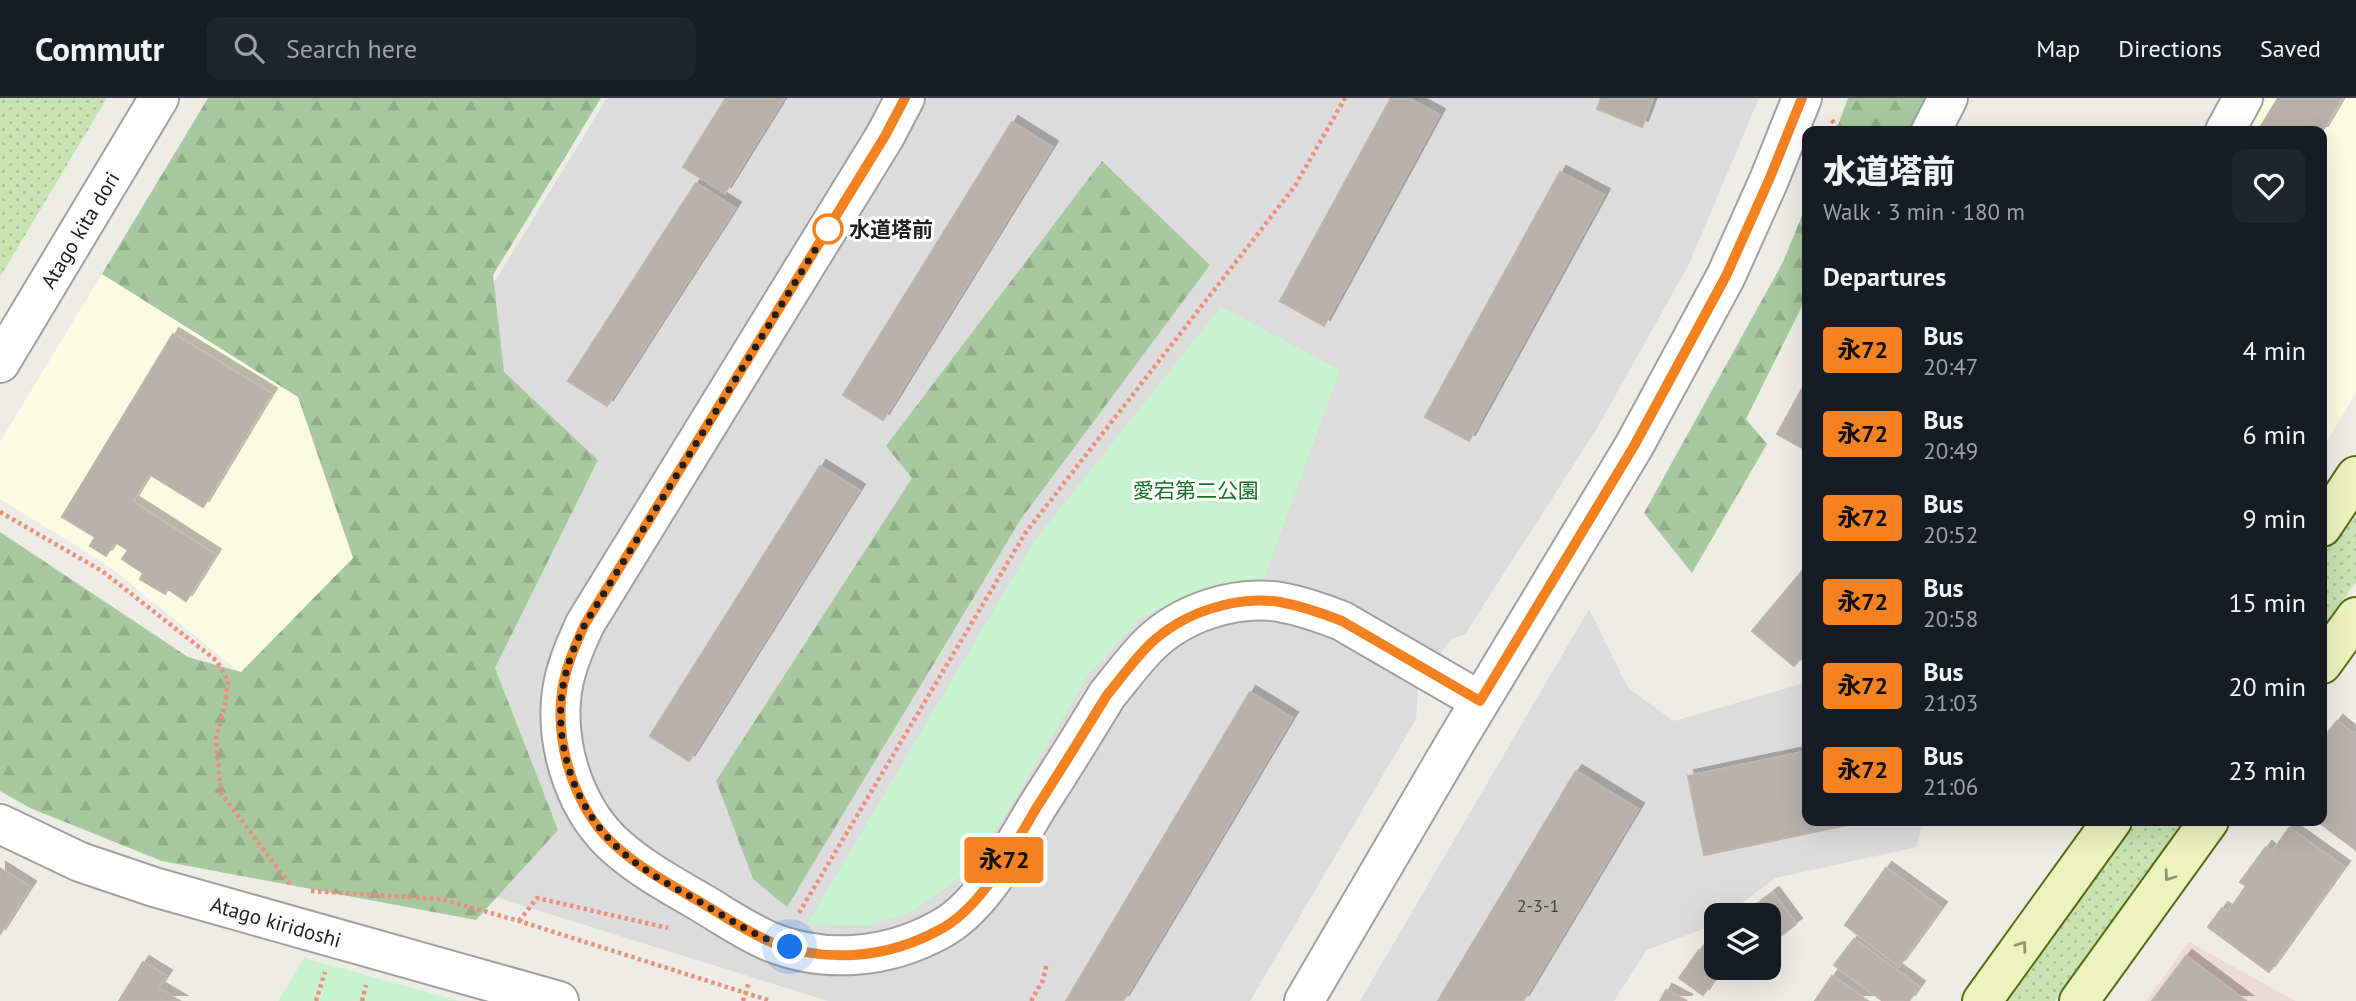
<!DOCTYPE html>
<html lang="en">
<head>
<meta charset="utf-8">
<style>
  :root { --surface:#171b24; --page:#20242c; --text:#f1f3f6; --muted:#9ea1a6; --line:#363941 }
  body { margin:0; font-family:"PT Sans","Noto Sans JP",sans-serif; background:var(--page); color:var(--text); height:100vh; display:flex; flex-direction:column; font-size:26px; white-space:nowrap }
  * { box-sizing:border-box; margin:0 }
  p { font-size:23px; color:var(--muted) }
  .icon { flex:none; width:38px; height:38px; fill:none; stroke:currentColor; stroke-width:2; stroke-linecap:round; stroke-linejoin:round }
  .map { position:relative; flex:1; overflow:hidden }
  .panel { position:absolute; left:1802px; top:28px; width:525px; height:700px; display:flex; flex-direction:column; background:var(--surface); border-radius:14px; box-shadow:0 7px 28px #0002 }
  .panel>* { flex:none }
  .badge { padding:0 14px; border-radius:5px; font-size:24px; line-height:46px }
  .buttons { position:absolute; left:1704px; top:805px; display:grid; gap:14px }
  .buttons a { display:grid; place-items:center; width:77px; height:77px; border-radius:14px; background:var(--surface); box-shadow:0 7px 28px #0002; font-size:35px }
  .you { position:absolute; width:35px; height:35px; margin:-18px; border:5px solid #fff; border-radius:50%; background:#1a73e8; box-shadow:0 0 0 10px #1a73e833 }
  .map>.badge { position:absolute; translate:-50% -50%; box-shadow:0 0 0 4px #fff }
  h2 { padding:0 21px; font-size:26px; line-height:63px }
  .round { display:grid; place-items:center; flex:none; width:74px; height:74px; border-radius:14px; background:var(--page) }
  .overview { display:flex; align-items:center; justify-content:space-between; height:119px; padding:0 21px }
  h1 { font-size:33px; font-weight:800; line-height:52px }
  ul { padding:0; list-style:none }
  li { display:flex; align-items:center; gap:21px; height:84px; padding:0 21px }
  li div { flex:1 }
  li b { display:block; font-size:26px }
  li em { font-style:normal }
  li .badge { min-width:77px; font-weight:700; text-align:center }
  header { display:flex; align-items:center; gap:42px; box-sizing:border-box; height:98px; padding:0 35px; background:var(--surface); border-bottom:2px solid var(--line) }
  header strong { font-size:33px }
  nav { display:flex; gap:38px; margin-inline-start:auto; font-size:24px }
  .search { width:490px; height:63px; background:var(--page); display:flex; align-items:center; gap:18px; box-sizing:border-box; padding:0 24px; border-radius:14px; color:var(--muted); font-size:26px }
  .map>svg:first-child { display:block }
  .residential { fill:#dddcdc }
  .commercial { fill:#edd9d7 }
  .education { fill:#fafce2 }
  .grass { fill:url(#grass-dots) }
  .forest { fill:url(#forest-firs) }
  .park { fill:#c7f4ce }
  .building { fill:#b7b2ac; stroke:#bfb4aa; stroke-width:2; filter:url(#shadow) }
  .lines { fill:none; stroke-linecap:round; stroke-linejoin:round }
  .minor-casing { stroke:#a0a0a0; stroke-width:42 }
  .tertiary-casing { stroke:#a0a0a0; stroke-width:42 }
  .secondary-casing { stroke:#5a6b10; stroke-width:42 }
  .path { stroke:#eb8e7a; stroke-width:4.5; stroke-dasharray:3.5 3.5; stroke-linecap:butt }
  .minor { stroke:#fff; stroke-width:38 }
  .tertiary { stroke:#fff; stroke-width:38 }
  .secondary { stroke:#ecf3bf; stroke-width:38 }
  .oneway { stroke:#909477 }
  .line-casing { stroke:#fff; stroke-width:16 }
  .line { stroke:#f58220; stroke-width:10 }
  .walk { stroke:#1f1f1f; stroke-width:7; stroke-dasharray:0 12.6 }
  .stop-dot { fill:#fff; stroke:#f58220; stroke-width:3.5 }
  .labels { text-anchor:middle; dominant-baseline:central; stroke-width:6; stroke-linejoin:round; paint-order:stroke }
  .number-label { font-size:18px; fill:#454442 }
  .stop-label { font-size:21px; font-weight:bold; fill:#1f1f1f; stroke:#fff; text-anchor:start }
  .street-label { font-size:21px; fill:#1f1f1f; stroke:#fff }
  .park-label { font-size:21px; fill:#177226; stroke:#fff }
</style>
</head>
<body>
<header>
<strong>Commutr</strong>
<div class="search"><svg class="icon" aria-label="search" viewBox="0 0 24 24"><circle cx="10" cy="10" r="6"/><path d="M15 15l6 6"/></svg>Search here</div>
<nav><a>Map</a><a>Directions</a><a>Saved</a></nav>
</header>
<div class="map">
<svg width="2356" height="903" viewBox="0 0 2356 903">
  <defs>
    <pattern id="grass-dots" width="8" height="8" patternUnits="userSpaceOnUse" patternTransform="scale(1.75)"><rect width="8" height="8" fill="#c6e3b1"/><path d="M2 2h.1M6 6h.1" fill="none" stroke="#aac298" stroke-width="1.8" stroke-linecap="round"/></pattern>
    <pattern id="forest-firs" width="22" height="20" patternUnits="userSpaceOnUse" patternTransform="scale(1.75)"><rect width="22" height="20" fill="#a8c99f"/><path d="M5 1l3.5 6h-7zM16 11l3.5 6h-7z" fill="#90ac88"/></pattern>
    <filter id="shadow"><feDropShadow dx="6" dy="-6" stdDeviation="0" flood-color="#0004"/></filter>
  </defs>
  <rect width="100%" height="100%" fill="#eeece6"/>
  <path class="residential" d="M607,0h1152l-70,166 -93,166 -131,204 -15,6 -32,49 -2,30 -166,282h-422l-368,-115 -1,-546z
    M1589,511l39,79 46,33 134,-39v139h114l-5,26 -141,31 -51,37h-8v7l-6,4 -64,24 -33,51h-254z"/>
  <path class="commercial" d="M2189,844l106,59h-149z"/>
  <path class="education" d="M2267,0h89v295l-34,56v-318h-74z
    M102,176l196,123 55,161 -112,115 -135,-109 -106,-65v-57z"/>
  <path class="grass" d="M0,0h107l-107,179z
    M2356,412v72l-34,47v-72z
    M2130,723h54l-129,180h-56z"/>
  <path class="forest" d="M208,0h393l-108,177 11,97 94,88 -103,208 63,162 -82,90 -314,-59 -132,-53 -30,-17v-259l188,125 53,15 112,-114 -55,-161 -196,-123z
    M1848,0h78l-15,33h-75z
    M1102,63l108,104 -189,254 -234,388 -34,-28 -37,-98 196,-303 -26,-32z
    M1808,103v93l-62,125 21,25 -75,129 -48,-60 139,-251z"/>
  <path class="park" d="M1221,209l119,63 -76,208 -58,8 -65,31 -54,60 -88,148 -41,54 -45,32 -45,15 -61,-2 229,-385z
    M304,860l155,43h-181z"/>
  <path class="building" d="M726,0h58l-59,95 -42,-26z
    M1391,0h17l31,17 -115,211 -44,-25z
    M1601,0h52l-11,29 -45,-18z
    M2278,0h64l-20,34 -64,-1z
    M1012,24l40,25 -169,273 -40,-25z
    M1560,74l44,23 -135,246 -44,-24z
    M696,85l39,25 -128,198 -39,-25z
    M173,236l98,60 -68,113 -54,-33 -17,28 83,53 -29,46 -18,-12 -3,5 -25,-15 3,-6 -21,-14 6,-9 -13,-8 -9,14 -16,-10 5,-9 -33,-20z
    M1808,280v73l-31,-17z
    M820,368l39,24 -170,271 -39,-25z
    M1808,466v85l-14,17 -42,-35z
    M1250,594l42,26 -169,283h-57z
    M2337,623l17,14 2,-2v117l-39,-29h5v-81z
    M1808,653v70h59l-163,34 -16,-79z
    M1576,673l62,38 -115,192h-85z
    M2289,730l55,39 -75,105 -61,-45 14,-19 6,4 18,-26 -6,-4 26,-35 6,5z
    M0,770l30,19 -30,47z
    M1886,770l55,40 -42,58 -54,-41z
    M1773,795l23,31 -27,21v-30h-25z
    M1854,841l65,48 -10,14h-26l-49,-36z
    M1699,852l18,12v6h5l-19,27 -24,-17z
    M2186,858l60,45h-94z
    M143,864l23,14 -8,12 22,13h-61z
    M1832,878l36,25h-53z
    M1666,892l21,11h-27z"/>
  <g class="lines">
    <g class="minor-casing">
      <path id="minor" d="M1931,33l17,-33
        M2225,33l18,-33"/>
    </g>
    <g class="tertiary-casing">
      <path id="tertiary" d="M905,0l-20,38 -300,488c-11,24 -22,49 -24,76 -4,52 16,113 57,148 25,22 55,38 84,55 22,13 45,29 69,39 55,22 117,16 168,-12 43,-22 74,-83 98,-123 24,-37 47,-74 70,-112 14,-17 27,-35 42,-50 32,-32 86,-50 131,-43 21,4 42,11 62,19l138,80
        M0,265l159,-265
        M0,726l80,38 74,25 405,114
        M1304,903l151,-258 179,-297 92,-170 43,-96 33,-82"/>
    </g>
    <g class="secondary-casing">
      <path id="secondary" d="M2322,429l34,-51
        M2322,566l34,-47
        M1982,903l130,-180
        M2079,903l130,-180"/>
    </g>
    <path class="path" d="M1832,22l7,11
      M0,414l102,59 115,90 11,20 -3,24 -9,33 5,55 70,93
      M311,793l130,8 78,22 252,80
      M799,815l227,-381 269,-346 50,-88
      M519,823l18,-23 131,30
      M316,903l9,-29
      M362,903l4,-16
      M743,903l6,-19
      M1031,903l12,-21 4,-17"/>
    <use href="#minor" class="minor"/>
    <use href="#tertiary" class="tertiary"/>
    <use href="#secondary" class="secondary"/>
  </g>
  <defs><path id="oneway-chevron" d="M-2-3.5L2.5 0L-2 3.5" fill="none" stroke-width="1.6" stroke-linecap="round" stroke-linejoin="round" transform="scale(1.75)"/></defs>
  <g class="oneway">
    <use href="#oneway-chevron" transform="translate(2169 778) rotate(126)"/>
    <use href="#oneway-chevron" transform="translate(2022 848) rotate(-54)"/>
  </g>
  <g class="lines">
    <g class="line-casing">
      <path id="line" d="M905,0l-20,38 -300,488c-11,24 -22,49 -24,76 -4,52 16,113 57,148 25,22 55,38 84,55 22,13 45,29 69,39 55,22 117,16 168,-12 43,-22 74,-83 98,-123 24,-37 47,-75 70,-112 14,-17 27,-35 42,-50 33,-32 86,-50 131,-43 21,4 42,11 62,19l138,80 154,-255 92,-170 43,-96 33,-82"/>
    </g>
    <use href="#line" class="line"/>
    <path class="walk" d="M790,849c-34,-9 -64,-30 -95,-48 -27,-15 -57,-31 -79,-53 -46,-44 -67,-116 -49,-177 4,-15 11,-30 18,-45l243,-395"/>
  </g>
  <circle class="stop-dot" cx="828" cy="131" r="14"/>
  <g class="labels">
    <g class="number-label">
      <text x="1538" y="807">2-3-1</text>
    </g>
    <g class="stop-label">
      <text x="849" y="131">水道塔前</text>
    </g>
    <g class="street-label">
      <text transform="translate(80 132) rotate(-59)">Atago kita dori</text>
      <text transform="translate(276 824) rotate(16)">Atago kiridoshi</text>
    </g>
    <g class="park-label">
      <text x="1196" y="392">愛宕第二公園</text>
    </g>
  </g>
</svg>
<div class="buttons">
<a><svg class="icon" aria-label="layers" viewBox="0 0 24 24"><path d="M12 4l9 5-9 5-9-5zM3 14l9 5 9-5"/></svg></a>
</div>
<div class="you" style="left:790px;top:849px"></div>
<b class="badge" style="left:1004px;top:762px;background:#f58220;color:#111">永72</b>
<section class="panel">
<div class="overview"><div><h1>水道塔前</h1><p>Walk · 3 min · 180 m</p></div><a class="round"><svg class="icon" aria-label="heart" viewBox="0 0 24 24"><path d="M12 20l-8-8c-3-5 5-10 8-4 3-6 11-1 8 4z"/></svg></a></div>
<h2>Departures</h2>
<ul>
<li><span class="badge" style="background:#f58220;color:#111">永72</span><div><b>Bus</b><p>20:47</p></div><em>4 min</em></li>
<li><span class="badge" style="background:#f58220;color:#111">永72</span><div><b>Bus</b><p>20:49</p></div><em>6 min</em></li>
<li><span class="badge" style="background:#f58220;color:#111">永72</span><div><b>Bus</b><p>20:52</p></div><em>9 min</em></li>
<li><span class="badge" style="background:#f58220;color:#111">永72</span><div><b>Bus</b><p>20:58</p></div><em>15 min</em></li>
<li><span class="badge" style="background:#f58220;color:#111">永72</span><div><b>Bus</b><p>21:03</p></div><em>20 min</em></li>
<li><span class="badge" style="background:#f58220;color:#111">永72</span><div><b>Bus</b><p>21:06</p></div><em>23 min</em></li>
</ul>
</section>
</div>
</body>
</html>
